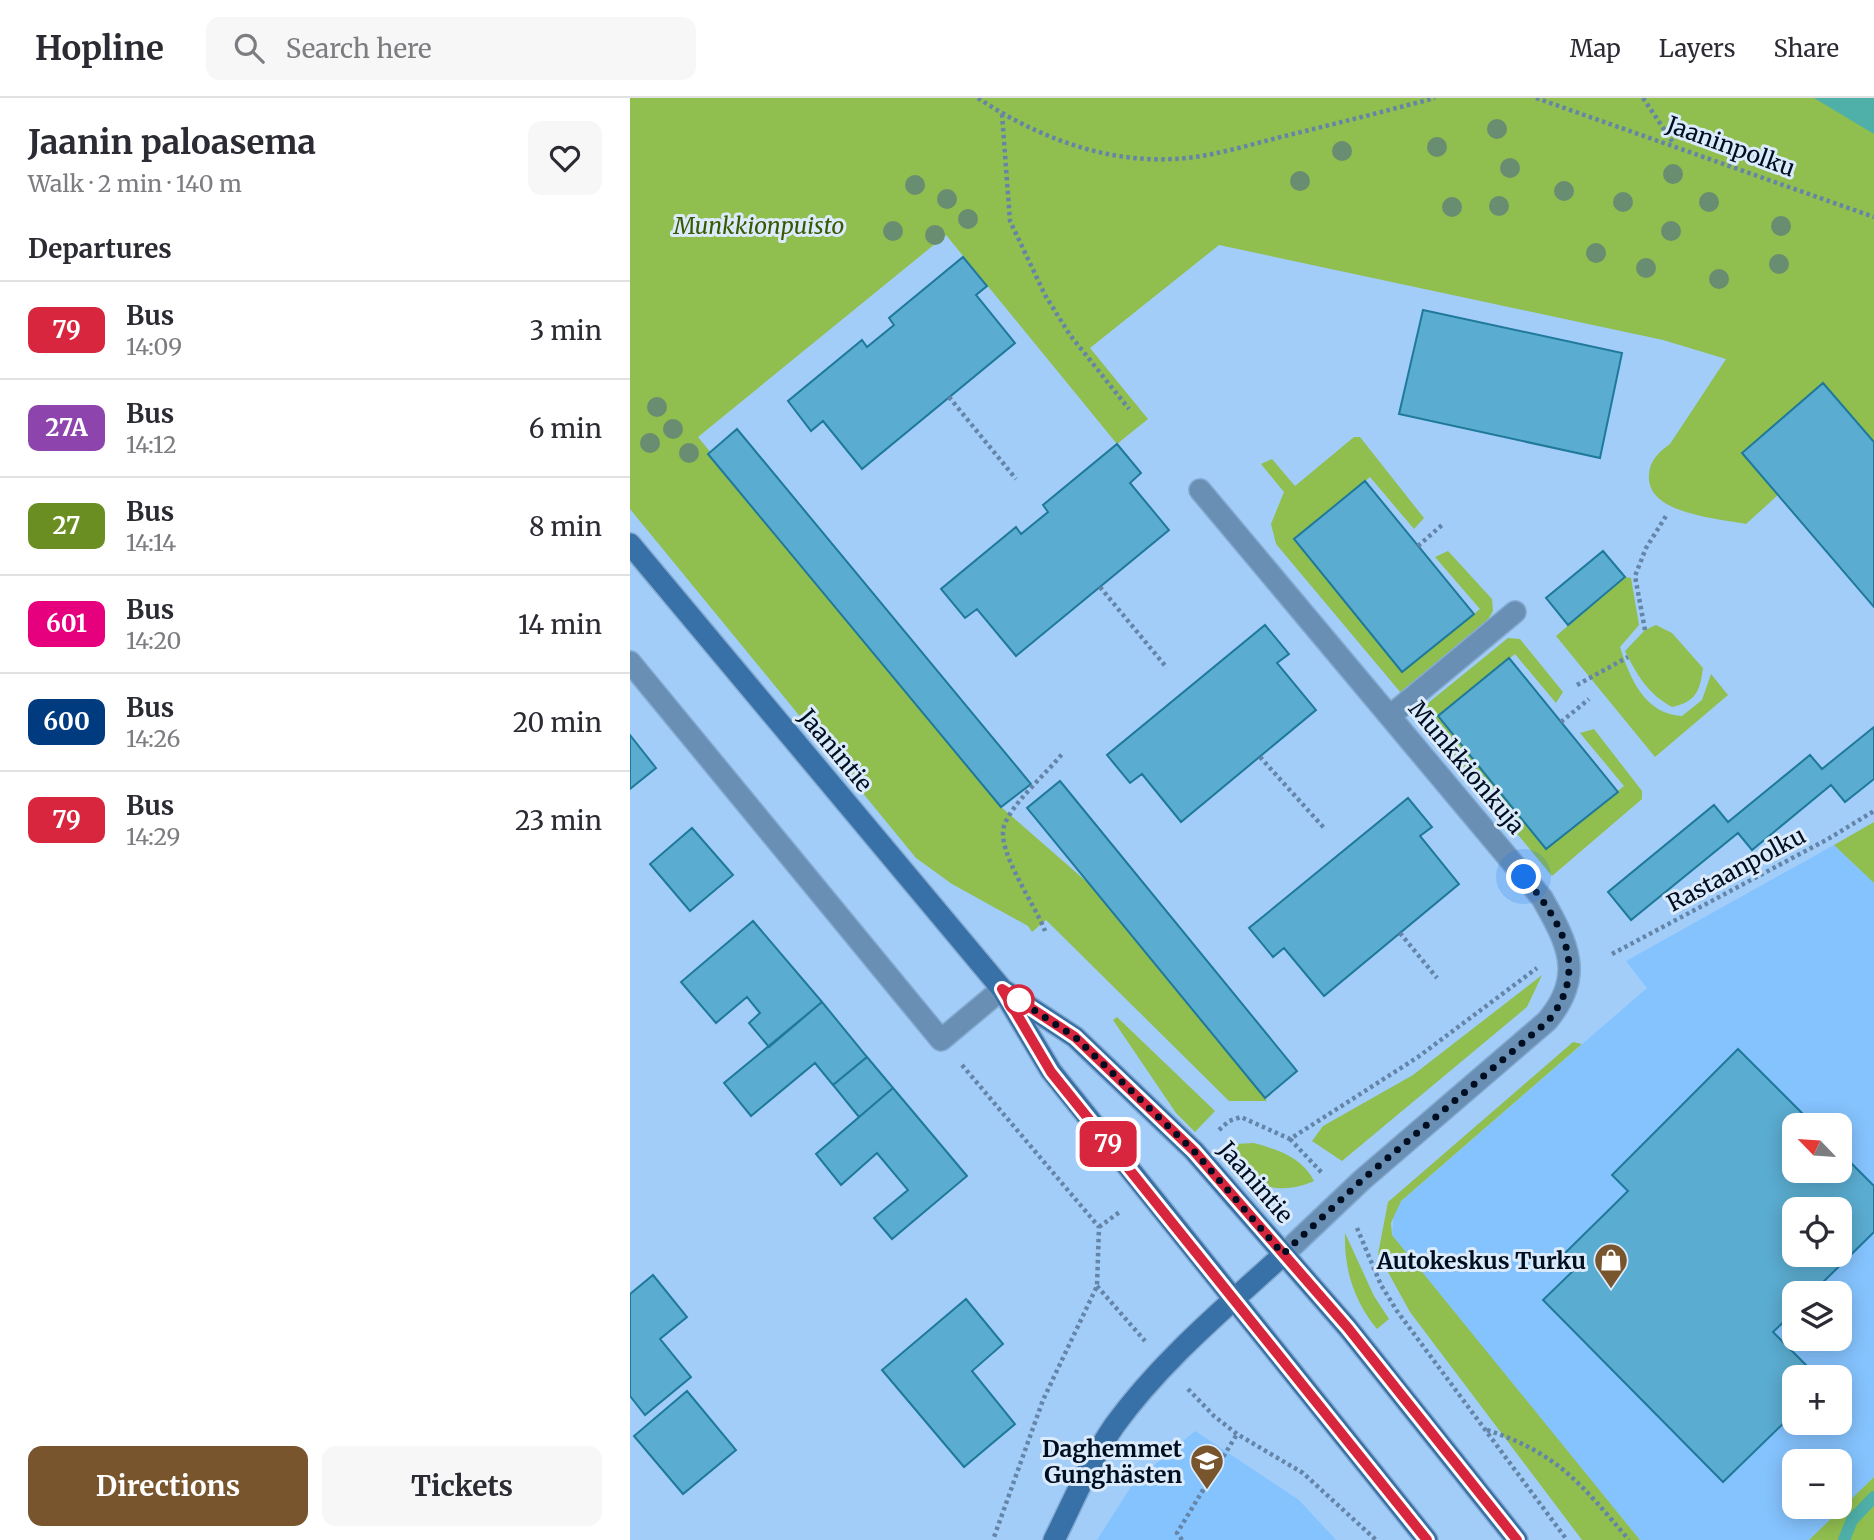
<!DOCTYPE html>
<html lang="en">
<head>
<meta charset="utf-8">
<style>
  :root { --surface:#fff; --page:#f7f7f7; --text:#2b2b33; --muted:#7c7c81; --line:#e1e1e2; --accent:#78552d }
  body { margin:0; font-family:Merriweather,serif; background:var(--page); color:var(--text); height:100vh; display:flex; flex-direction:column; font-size:26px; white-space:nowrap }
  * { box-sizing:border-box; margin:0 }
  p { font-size:23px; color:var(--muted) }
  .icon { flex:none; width:38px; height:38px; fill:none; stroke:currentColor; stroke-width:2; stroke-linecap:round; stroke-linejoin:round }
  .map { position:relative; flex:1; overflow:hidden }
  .panel { display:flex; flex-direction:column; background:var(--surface); width:630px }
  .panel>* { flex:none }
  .badge { padding:0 14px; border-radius:10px; font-size:24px; line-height:46px }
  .needle { width:46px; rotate:295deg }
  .buttons { position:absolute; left:1152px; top:1015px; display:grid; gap:14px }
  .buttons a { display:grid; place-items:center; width:70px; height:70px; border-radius:14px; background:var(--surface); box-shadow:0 4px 18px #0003; font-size:35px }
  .you { position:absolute; width:35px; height:35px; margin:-18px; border:5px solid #fff; border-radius:50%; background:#1a73e8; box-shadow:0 0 0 10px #1a73e833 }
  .map>.badge { position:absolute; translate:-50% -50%; box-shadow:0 0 0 4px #fff }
  h2 { padding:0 28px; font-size:26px; line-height:63px }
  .round { display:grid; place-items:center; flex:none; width:74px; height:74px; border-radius:14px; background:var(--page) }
  .head { display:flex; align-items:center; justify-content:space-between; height:119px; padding:0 28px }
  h1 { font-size:33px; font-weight:700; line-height:52px }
  .primary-button { display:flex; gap:14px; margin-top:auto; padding:14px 28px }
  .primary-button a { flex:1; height:80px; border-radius:14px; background:var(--accent); color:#fff; font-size:28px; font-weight:700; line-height:80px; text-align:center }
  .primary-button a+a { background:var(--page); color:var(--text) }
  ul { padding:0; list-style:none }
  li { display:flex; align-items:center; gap:21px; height:98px; padding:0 28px; border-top:2px solid var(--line) }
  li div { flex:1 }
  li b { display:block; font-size:26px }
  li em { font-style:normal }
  li .badge { min-width:77px; font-weight:700; text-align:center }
  header { display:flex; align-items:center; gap:42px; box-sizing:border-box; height:98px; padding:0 35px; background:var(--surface); border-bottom:2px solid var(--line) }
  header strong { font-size:33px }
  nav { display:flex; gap:38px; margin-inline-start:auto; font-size:24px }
  .search { width:490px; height:63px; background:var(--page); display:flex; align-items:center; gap:18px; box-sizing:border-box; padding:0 24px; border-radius:14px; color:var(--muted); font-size:26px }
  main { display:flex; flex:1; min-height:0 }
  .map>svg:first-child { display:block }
  .built { fill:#85c3fe; fill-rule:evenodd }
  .green { fill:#90be4f }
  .water { fill:#4eb0a9 }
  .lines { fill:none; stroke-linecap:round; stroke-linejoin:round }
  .stream { stroke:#4eb0a9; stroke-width:12 }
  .building { fill:#5aacd0; stroke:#1f799b; stroke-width:2; fill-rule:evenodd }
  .lane-casing { stroke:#85abd2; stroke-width:24 }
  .street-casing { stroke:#85abd2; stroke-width:24 }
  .secondary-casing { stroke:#85abd2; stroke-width:24 }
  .path { stroke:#6585a8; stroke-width:4.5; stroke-dasharray:3.5 3.5; stroke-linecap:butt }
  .lane { stroke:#6a8fb4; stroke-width:21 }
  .street { stroke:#6a8fb4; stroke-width:21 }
  .secondary { stroke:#3771a7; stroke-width:21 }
  .tree { fill:#698d71 }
  .line-casing { stroke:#fff; stroke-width:16 }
  .line { stroke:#d7263d; stroke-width:10 }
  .walk { stroke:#000e21; stroke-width:7; stroke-dasharray:0 12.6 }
  .stop-dot { fill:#fff; stroke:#d7263d; stroke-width:3.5 }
  .labels { text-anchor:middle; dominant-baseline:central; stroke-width:6; stroke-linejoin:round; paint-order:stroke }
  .street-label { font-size:23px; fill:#000e21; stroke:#dbebfc }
  .park-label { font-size:23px; font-style:italic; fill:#3b5801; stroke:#dbebfc }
  .poi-label { font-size:23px; font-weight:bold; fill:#000e21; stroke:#dbebfc; text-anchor:end }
</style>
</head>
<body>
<header>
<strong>Hopline</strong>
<div class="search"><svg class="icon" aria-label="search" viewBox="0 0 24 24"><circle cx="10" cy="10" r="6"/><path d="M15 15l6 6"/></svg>Search here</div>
<nav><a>Map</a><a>Layers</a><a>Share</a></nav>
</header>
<main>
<section class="panel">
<div class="head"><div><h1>Jaanin paloasema</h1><p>Walk · 2 min · 140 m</p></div><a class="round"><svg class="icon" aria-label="heart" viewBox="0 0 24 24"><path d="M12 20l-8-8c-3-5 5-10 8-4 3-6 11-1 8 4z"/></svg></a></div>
<h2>Departures</h2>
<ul>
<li><span class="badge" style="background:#d7263d;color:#fff">79</span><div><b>Bus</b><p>14:09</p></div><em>3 min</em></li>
<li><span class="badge" style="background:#8e44ad;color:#fff">27A</span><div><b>Bus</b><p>14:12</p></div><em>6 min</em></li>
<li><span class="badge" style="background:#6b8e23;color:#fff">27</span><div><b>Bus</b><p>14:14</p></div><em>8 min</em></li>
<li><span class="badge" style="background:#e6007e;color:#fff">601</span><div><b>Bus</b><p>14:20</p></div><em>14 min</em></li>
<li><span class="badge" style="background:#003b80;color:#fff">600</span><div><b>Bus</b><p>14:26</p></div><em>20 min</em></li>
<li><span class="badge" style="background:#d7263d;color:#fff">79</span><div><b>Bus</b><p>14:29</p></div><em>23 min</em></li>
</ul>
<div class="primary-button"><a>Directions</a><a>Tickets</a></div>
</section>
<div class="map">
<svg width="1244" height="1442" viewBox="0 0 1244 1442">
  <rect width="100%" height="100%" fill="#a2cdf9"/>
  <path class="built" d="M1204,747l40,38v594l-65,63h-169l-241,-294 -7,-11 2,-24 7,-10 246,-213 -21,-27zM1164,1027h45v46h-45zM1164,1111h45v46h-45zM1164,1195h45v46h-45zM1164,1279h45v46h-45zM1164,1363h45v46h-45z
    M565,1333l104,69 37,40h-239l37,-58z"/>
  <path class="green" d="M0,0h1244v344l-96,53 -32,29c-29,-6 -101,-10 -97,-50 1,-14 10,-22 21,-30l56,-85 -63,-19 -444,-95 -129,103 58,71 -31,25 -171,-209 -248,202 303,370 86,75 180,219h-38l-183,-181 -14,12 -4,-6 -76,-42 -36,-26 -286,-349z
    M724,339h6l64,81 -10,11 -44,-52 -76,62 108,133 78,-63 -45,-52 13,-6 44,48 1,12 -7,12 -85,70 -125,-149 -5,-20 13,-32 -23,-28 11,-5 23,27z
    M995,479l6,1 8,47 -19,22c10,32 25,67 62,69l20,-16 9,-26 17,21 -73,62 -99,-121z
    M1026,527l16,8 31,35c-3,23 -7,34 -31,39 -24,-13 -35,-32 -47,-56l20,-21z
    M878,540l12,1 43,53 -7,11 -41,-49 -77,62 108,133 78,-63 -44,-53 14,-4 48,62v8l-90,77 -135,-164z
    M1244,724v61l-40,-38z
    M912,877l-15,32 -185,154 -30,-20 11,-15 90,-51z
    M487,919l98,94 -20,21 -19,-19 -63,-93z
    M943,944l9,2 -181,157 -10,22 1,12 248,305h-58l-172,-228 -32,-58 10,-52z
    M624,1045c23,6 49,15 60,38 -40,18 -70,0 -96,-28l15,-9z
    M715,1135l29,63 15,23 -12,10c-23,-28 -33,-59 -32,-96z
    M1244,1379v63h-65z"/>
  <path class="water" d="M1184,0h60v36z"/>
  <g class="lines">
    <path class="stream" d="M1214,1442l8,-20 22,-23"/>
  </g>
  <path class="building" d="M333,159l24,29 -11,9 39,48 -153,126 -39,-48 -12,10 -23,-30 74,-61 5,7 27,-22 -5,-7z
    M793,212l199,43 -22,105 -201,-44z
    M1193,285l51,59v165l-132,-154z
    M107,331l294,355 -30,23 -293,-353z
    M487,346l24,29 -11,10 39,47 -153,126 -39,-47 -12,9 -24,-29 75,-62 5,7 27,-22 -5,-7z
    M735,383l109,133 -72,58 -108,-133z
    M973,453l22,26 -57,48 -22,-27z
    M635,527l24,29 -12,9 39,47 -135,112 -39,-48 -12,9 -23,-28z
    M879,560l109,134 -72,57 -108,-133z
    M1244,629v52l-29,23 -14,-17 -79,65 -14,-17 -107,87 -23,-28 106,-87 14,17 82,-67 12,14z
    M0,637l26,33 -26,21z
    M430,683l237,290 -32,27 -238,-290z
    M778,700l24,29 -12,9 39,48 -135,112 -40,-48 -11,9 -24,-29z
    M62,730l41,47 -43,36 -40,-47z
    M123,823l69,81 -53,45 -20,-24 11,-10 -13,-16 -31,26 -35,-41z
    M192,904l45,55 -34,28 -18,-22 -64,53 -27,-33z
    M1108,951l76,76h-20v46h45v-20l35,35v46l-62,61h-18v19l-21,20 45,45h-24v36l-71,69 -180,-182 32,-31 -13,-13 66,-65 -16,-16zM1164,1111h45v46h-45z
    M237,959l26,31 -34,29 -26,-32z
    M263,990l74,88 -75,63 -18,-21 34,-28 -31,-37 -36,32 -25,-31z
    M23,1177l34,42 -27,22 31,38 -46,38 -15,-19v-102z
    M336,1201l37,45 -31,27 43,53 -51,43 -82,-97z
    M57,1293l49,59 -53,44 -49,-58z"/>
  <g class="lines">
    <g class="lane-casing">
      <path id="lane" d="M760,618l125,-104"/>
    </g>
    <g class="street-casing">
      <path id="street" d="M570,392l342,408c26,46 43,78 5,123l-185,159 -78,74
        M0,564l311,378 61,-51"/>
    </g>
    <g class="secondary-casing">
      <path id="secondary" d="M0,446l372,445 49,82 376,469
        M375,893l70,46 119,114 154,177 169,212
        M424,1442c19,-38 36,-79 60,-114 47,-65 111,-118 170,-172"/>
    </g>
    <path class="path" d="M348,0c57,38 126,65 196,61 39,-2 77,-15 115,-24 49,-12 97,-24 146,-37
      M906,0l338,119
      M1013,0l31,46
      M372,16l8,107 35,74 25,40 59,74
      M319,299l67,82
      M788,448l24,-21
      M470,489l67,81
      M1015,532l-10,-54 11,-28 20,-32
      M947,587l51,-28
      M931,624l28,-23
      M630,659l65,72
      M415,833c-9,-25 -49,-80 -41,-105 8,-23 42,-52 58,-72
      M770,835l37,45
      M982,856l216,-115 46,-28
      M332,967l137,162 -2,59 -54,114 -50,140
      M589,1032l10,-9 12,-4 49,22 128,-82 119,-89
      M660,1041l33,35
      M469,1129l22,-16
      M727,1130l24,57 16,26 170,229
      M467,1188l48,55
      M558,1291l26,27 23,18 66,39 73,67
      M857,1332c71,23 95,55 142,110
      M552,1442l-5,-7 60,-99"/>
    <use href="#lane" class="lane"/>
    <use href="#street" class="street"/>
    <use href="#secondary" class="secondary"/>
  </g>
  <g class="tree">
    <circle cx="867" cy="31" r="10"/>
    <circle cx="807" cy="49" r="10"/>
    <circle cx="712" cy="53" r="10"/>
    <circle cx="880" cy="70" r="10"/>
    <circle cx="1043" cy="76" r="10"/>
    <circle cx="670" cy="83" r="10"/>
    <circle cx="285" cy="87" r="10"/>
    <circle cx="934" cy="93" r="10"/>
    <circle cx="317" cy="101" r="10"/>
    <circle cx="993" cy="104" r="10"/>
    <circle cx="1079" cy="104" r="10"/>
    <circle cx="869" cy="108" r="10"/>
    <circle cx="822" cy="109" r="10"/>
    <circle cx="338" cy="121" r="10"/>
    <circle cx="1151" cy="128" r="10"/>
    <circle cx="263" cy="133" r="10"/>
    <circle cx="1041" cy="133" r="10"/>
    <circle cx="305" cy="137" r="10"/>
    <circle cx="966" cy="155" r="10"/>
    <circle cx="1149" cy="166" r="10"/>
    <circle cx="1016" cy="170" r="10"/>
    <circle cx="1089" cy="181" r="10"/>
    <circle cx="27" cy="309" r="10"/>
    <circle cx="43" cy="331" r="10"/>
    <circle cx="20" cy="345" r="10"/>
    <circle cx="59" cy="355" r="10"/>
  </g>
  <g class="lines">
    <g class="line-casing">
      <path id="line" d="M797,1442l-376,-468 -49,-83 73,48 119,114 154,177 169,212"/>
    </g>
    <use href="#line" class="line"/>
    <path class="walk" d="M389,902l-8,-5 64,42 119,114 89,103 79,-74 186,-159c42,-51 14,-99 -24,-144"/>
  </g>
  <defs>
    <g id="shop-pin" transform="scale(1.75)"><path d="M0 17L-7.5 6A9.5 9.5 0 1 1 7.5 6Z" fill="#78552d" stroke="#dbebfc"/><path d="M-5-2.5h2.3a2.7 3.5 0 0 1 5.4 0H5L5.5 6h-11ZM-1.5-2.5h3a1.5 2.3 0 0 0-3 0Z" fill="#fff"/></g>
    <g id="school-pin" transform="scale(1.75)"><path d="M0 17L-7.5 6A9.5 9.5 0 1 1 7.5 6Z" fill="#78552d" stroke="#dbebfc"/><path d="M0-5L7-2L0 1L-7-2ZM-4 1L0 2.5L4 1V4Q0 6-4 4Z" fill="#fff"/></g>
  </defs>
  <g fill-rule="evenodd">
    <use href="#shop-pin" x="981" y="1162"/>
    <use href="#school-pin" x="577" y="1363"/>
  </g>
  <circle class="stop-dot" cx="389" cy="902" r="14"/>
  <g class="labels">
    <g class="street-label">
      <text transform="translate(1101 48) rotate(20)">Jaaninpolku</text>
      <text transform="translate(206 652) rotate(50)">Jaanintie</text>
      <text transform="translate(837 669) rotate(50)">Munkkionkuja</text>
      <text transform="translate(1106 771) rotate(-28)">Rastaanpolku</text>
      <text transform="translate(626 1084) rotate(49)">Jaanintie</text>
    </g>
    <g class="park-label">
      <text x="129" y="127">Munkkionpuisto</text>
    </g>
    <g class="poi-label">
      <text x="956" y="1162">Autokeskus Turku</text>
      <text x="552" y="1350">Daghemmet<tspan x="552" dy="26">Gunghästen</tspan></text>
    </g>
  </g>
</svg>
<div class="buttons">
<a><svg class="needle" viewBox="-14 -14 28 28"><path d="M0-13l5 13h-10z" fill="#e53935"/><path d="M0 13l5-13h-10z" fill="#7c7c81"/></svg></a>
<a><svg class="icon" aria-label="locate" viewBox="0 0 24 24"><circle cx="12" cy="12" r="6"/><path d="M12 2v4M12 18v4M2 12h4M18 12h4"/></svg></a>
<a><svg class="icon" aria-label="layers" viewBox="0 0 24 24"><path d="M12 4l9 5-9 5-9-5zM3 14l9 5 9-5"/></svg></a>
<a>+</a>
<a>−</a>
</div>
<div class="you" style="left:894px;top:779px"></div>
<b class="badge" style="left:478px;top:1046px;background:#d7263d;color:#fff">79</b>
</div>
</main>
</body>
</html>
